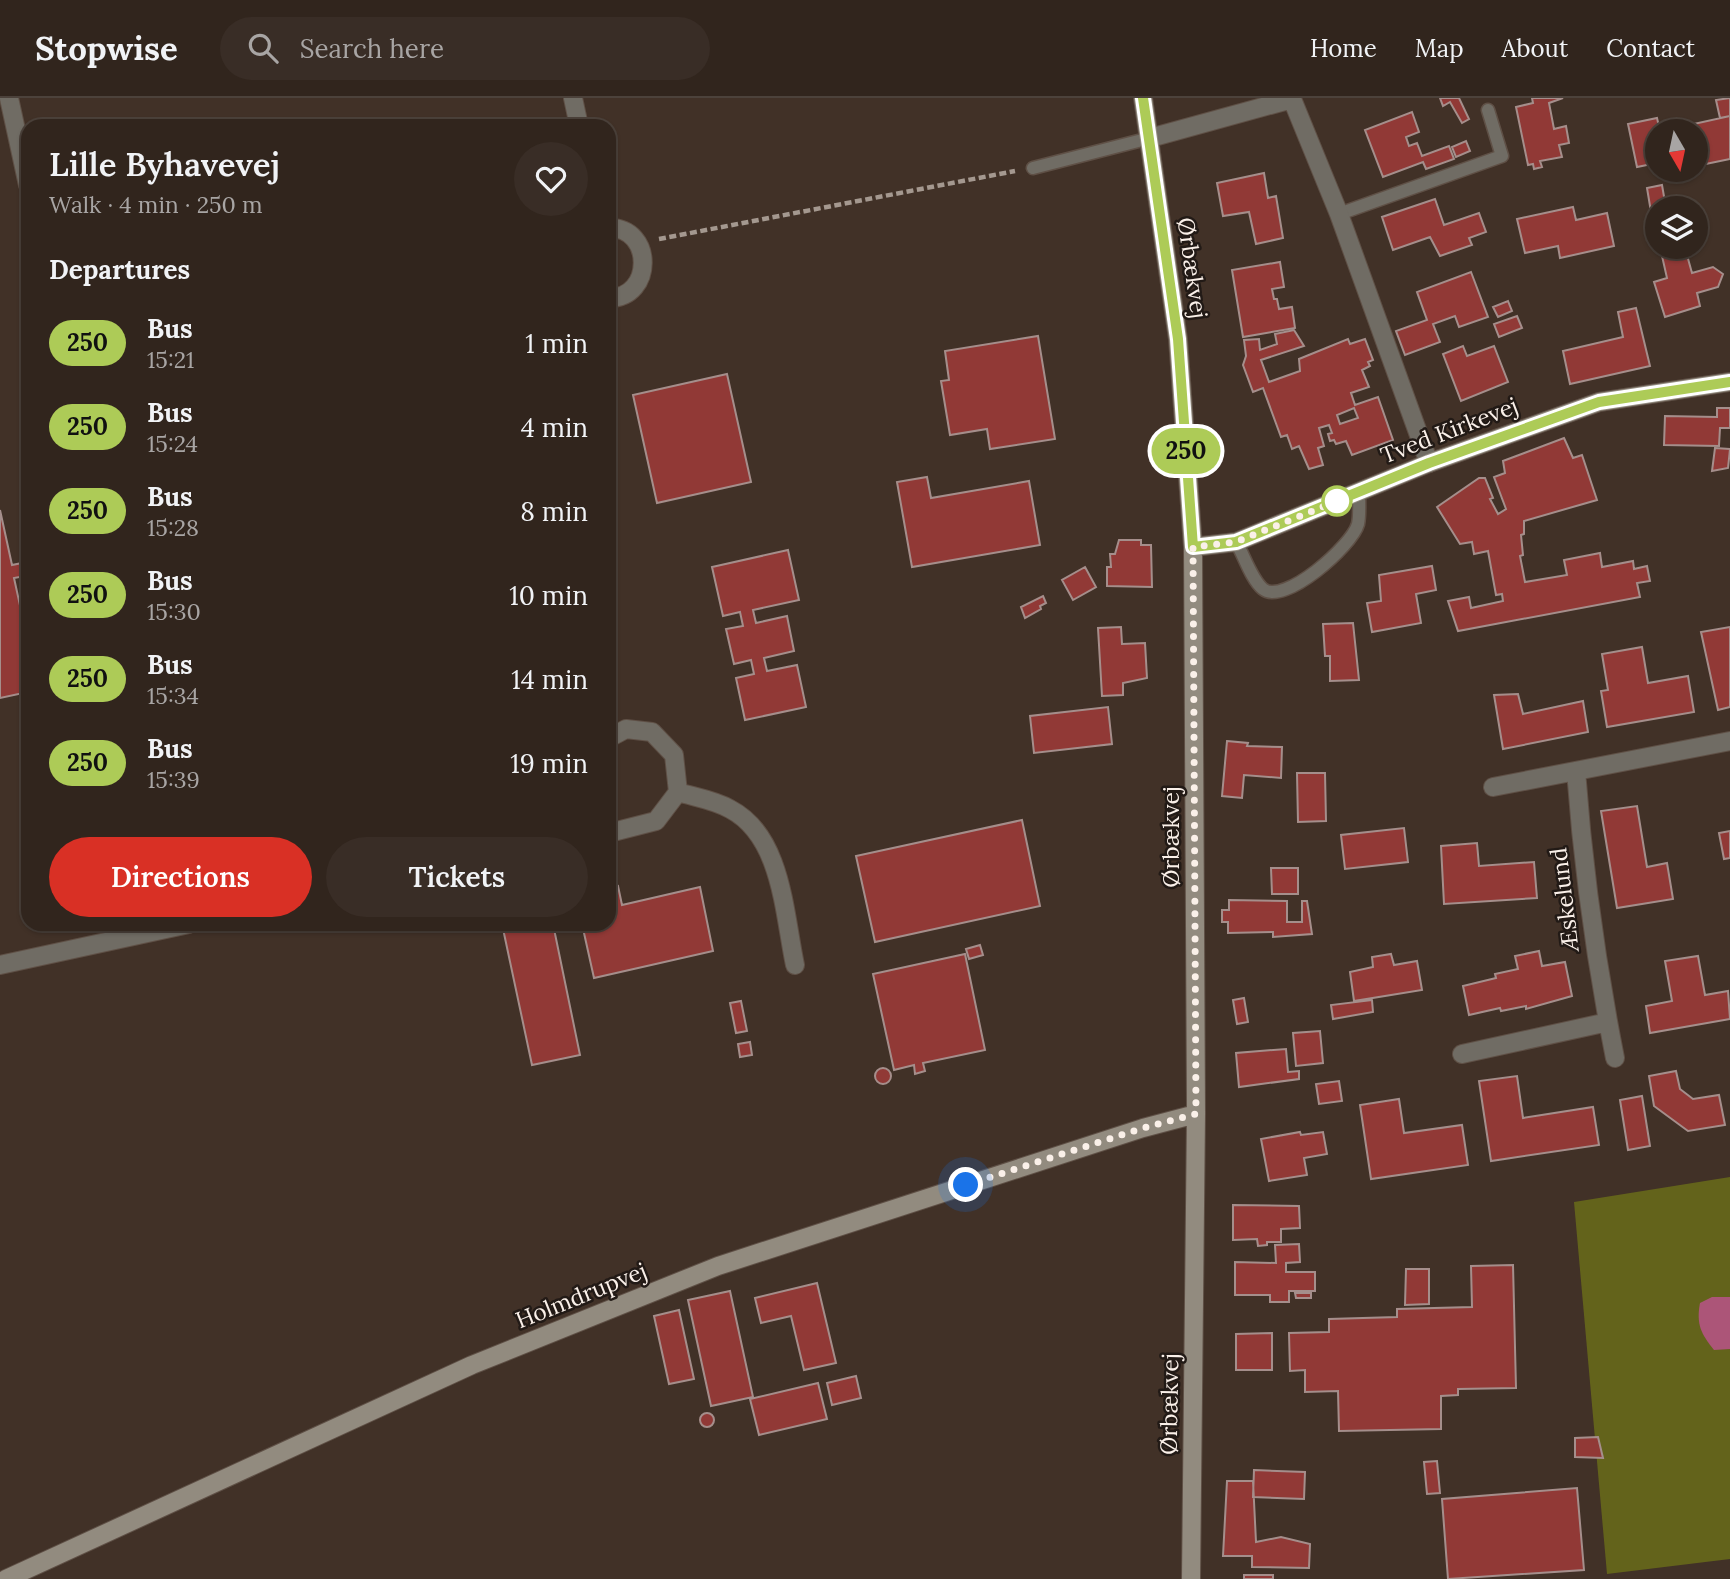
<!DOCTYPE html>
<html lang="en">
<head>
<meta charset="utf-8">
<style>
  :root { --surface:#31251d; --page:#392d26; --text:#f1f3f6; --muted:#a8a5a4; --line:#4c423b; --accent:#d93025 }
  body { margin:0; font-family:Lora,serif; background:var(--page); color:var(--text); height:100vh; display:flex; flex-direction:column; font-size:26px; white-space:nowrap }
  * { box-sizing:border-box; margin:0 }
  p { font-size:23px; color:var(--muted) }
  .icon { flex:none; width:38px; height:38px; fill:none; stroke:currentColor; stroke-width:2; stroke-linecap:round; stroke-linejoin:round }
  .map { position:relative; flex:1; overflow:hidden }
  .sheet { position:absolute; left:21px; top:21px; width:595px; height:812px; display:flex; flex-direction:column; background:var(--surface); border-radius:21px; box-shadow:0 2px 5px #0004,0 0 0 2px var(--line) }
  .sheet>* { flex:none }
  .badge { padding:0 14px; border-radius:23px; font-size:24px; line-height:46px }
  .needle { width:46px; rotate:171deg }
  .fabs { position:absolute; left:1645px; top:21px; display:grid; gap:14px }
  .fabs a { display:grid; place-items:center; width:63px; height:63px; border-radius:50%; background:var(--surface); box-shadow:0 2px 5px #0004,0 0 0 2px var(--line); font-size:35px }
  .you { position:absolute; width:35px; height:35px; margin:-18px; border:5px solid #fff; border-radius:50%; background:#1a73e8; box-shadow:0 0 0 10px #1a73e833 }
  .map>.badge { position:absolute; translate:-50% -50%; box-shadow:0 0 0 4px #fff }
  h2 { padding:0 28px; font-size:26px; line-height:63px }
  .round { display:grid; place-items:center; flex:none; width:74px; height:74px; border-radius:37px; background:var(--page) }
  .headline { display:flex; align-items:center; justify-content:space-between; height:119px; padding:0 28px }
  h1 { font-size:33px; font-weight:600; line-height:52px }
  .primary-button { display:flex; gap:14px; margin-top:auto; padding:14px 28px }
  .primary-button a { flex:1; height:80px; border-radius:42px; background:var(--accent); color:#fff; font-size:28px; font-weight:600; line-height:80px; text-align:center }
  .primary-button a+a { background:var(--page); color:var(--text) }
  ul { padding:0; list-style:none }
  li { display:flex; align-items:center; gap:21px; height:84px; padding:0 28px }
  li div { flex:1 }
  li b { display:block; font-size:26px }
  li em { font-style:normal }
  li .badge { min-width:77px; font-weight:700; text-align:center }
  header { display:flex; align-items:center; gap:42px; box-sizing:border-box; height:98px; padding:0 35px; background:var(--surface); border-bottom:2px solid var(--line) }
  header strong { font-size:33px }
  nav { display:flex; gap:38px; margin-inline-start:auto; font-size:24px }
  .search { width:490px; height:63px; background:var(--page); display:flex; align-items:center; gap:18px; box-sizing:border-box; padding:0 24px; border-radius:38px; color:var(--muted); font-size:26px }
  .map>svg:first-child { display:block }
  .green { fill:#63631b }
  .water { fill:#ac5578 }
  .building { fill:#913936; stroke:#a58e8b; stroke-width:2; fill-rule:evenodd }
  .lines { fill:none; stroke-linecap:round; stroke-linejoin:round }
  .lane-casing { stroke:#5f5046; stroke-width:15 }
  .street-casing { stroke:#5f5046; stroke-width:20 }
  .secondary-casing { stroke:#5f5046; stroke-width:20 }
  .path { stroke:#a4988f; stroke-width:4.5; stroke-dasharray:7 3.5; stroke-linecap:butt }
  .lane { stroke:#706c64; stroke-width:12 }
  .street { stroke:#706c64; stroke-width:18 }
  .secondary { stroke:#928b7f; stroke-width:18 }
  .line-casing { stroke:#fff; stroke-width:16 }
  .line { stroke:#adcb57; stroke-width:10 }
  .walk { stroke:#faf0e9; stroke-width:7; stroke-dasharray:0 12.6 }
  .stop-dot { fill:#fff; stroke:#adcb57; stroke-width:3.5 }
  .labels { text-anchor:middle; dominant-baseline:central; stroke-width:5; stroke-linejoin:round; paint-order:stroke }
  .street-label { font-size:23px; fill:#faf0e9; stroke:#221a16 }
</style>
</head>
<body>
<header>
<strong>Stopwise</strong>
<div class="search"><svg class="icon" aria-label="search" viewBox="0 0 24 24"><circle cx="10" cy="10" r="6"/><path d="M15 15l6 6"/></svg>Search here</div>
<nav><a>Home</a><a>Map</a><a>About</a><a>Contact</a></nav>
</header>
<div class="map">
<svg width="1730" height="1481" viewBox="0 0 1730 1481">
  <rect width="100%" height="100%" fill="#413127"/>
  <path class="green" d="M1730,1079v382l-123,15 -33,-372z"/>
  <path class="water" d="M1712,1199h18v52l-16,1c-13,-16 -18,-26 -14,-47z"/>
  <path class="building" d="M1440,0h19l10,21 -7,4 -12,-21 -7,4z
    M1532,0h31l-14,5 5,26 12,-3 3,17 -10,2 3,12 -22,4 2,6 -8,2 -1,-5 -5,1 -12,-58 17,-4z
    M1730,0v18l-10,2 -4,-18z
    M1412,14l7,20 -13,5 3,9 8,-3 5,13 27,-10 5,13 -28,10 -3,-7 -40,15 -18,-47z
    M1730,18v43l-34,7v-35h-34z
    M1657,20l3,13 -3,32 -20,4 -9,-43z
    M1466,43l4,10 -14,6 -4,-10z
    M1264,75l4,25 8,-2 7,42 -27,6 -7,-32 -26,4 -6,-33z
    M1662,87l4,23 -15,4 -4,-24z
    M1435,101l9,26 35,-12 7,19 -17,6 3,7 -32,11 -10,-19 -37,13 -11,-33z
    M1573,109l3,13 31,-7 7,33 -54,12 -2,-12 -33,7 -8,-34z
    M1660,149l25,1 7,25 21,-6 10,7 -5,13 -21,6 3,13 -35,11 -11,-35 13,-4z
    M1280,164l4,25 -12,2 2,10h3l2,10 13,-2 3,21 -52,9 -11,-67z
    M1471,174l17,45 -29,10 -4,-11 -22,8 7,18 -35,13 -9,-24 31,-11 -10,-28z
    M1508,203l4,10 -14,6 -5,-10z
    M1636,210l14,58 -80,18 -7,-33 60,-14 -5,-25z
    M1517,218l5,12 -23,9 -5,-13z
    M1294,232l10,16 -43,14 8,22 31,-11 -1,-12 49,-20 2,5 15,-5 8,21 -5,2 2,4 -8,4 7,17 -18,6 4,12 23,-8 15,43 -41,15 -6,-14 -10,3 -2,-4 -4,1 -2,-7 4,-1 -3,-8 -10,3 5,18 -6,2 5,17 -14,4 -10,-23 -7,3 -5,-14 -6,2 -18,-49 -10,4 -10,-27 3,-9 -2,-16 15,-1 1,11 17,-6 -2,-10zM1354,310l4,10 -18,6 -3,-9z
    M1038,238l17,103 -65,10 -3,-20 -37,6 -9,-54 8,-1 -4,-29z
    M1463,248l4,10 27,-10 14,36 -47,19 -18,-47z
    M727,276l24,108 -94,21 -24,-108z
    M1717,310h13v20h-10l-1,18 -55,-1 1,-29 52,1z
    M1564,340l9,20 9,-3 15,45 -73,21v13l-3,1 2,20 -3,1 5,26 42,-7 -3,-15 36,-7 2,14 31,-6 1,8 13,-3 3,15 -13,2 3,14 -182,34 -10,-30 21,-4 2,11 32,-7 -1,-7 -6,1 -8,-44 -14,3 -2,-12 -12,2 -23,-37 42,-29h6l8,20 -3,1 8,15 8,-5 -12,-32 11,-4 -2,-12z
    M1715,350l15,1 -2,19 -16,3z
    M927,379l4,21 98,-17 11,64 -128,22 -15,-85z
    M0,412l12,55 10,-2 3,13 -11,2 14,64v50l-28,6z
    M1119,442h22v5h10l1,42 -45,-1v-19h4l-1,-13h5z
    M788,452l11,50 -46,10 3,13 31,-7 7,35 -30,7 3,13 30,-6 9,42 -61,13 -9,-42 18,-4 -3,-14 -17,4 -8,-35 17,-3 -3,-14 -17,4 -11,-49z
    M1432,468l4,24 -20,4 5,29 -49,9 -5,-29 14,-2 -2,-26z
    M1085,469l11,20 -23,13 -11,-20z
    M1043,498l3,7 -6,3 1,3 -16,9 -4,-11z
    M1353,525l6,57 -29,1v-25h-5l-2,-32z
    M1121,529l1,17 23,-1 2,35 -24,5v12l-21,1 -4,-68z
    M1730,529v80l-12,3 -17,-78z
    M1642,549l6,36 40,-7 6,36 -87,15 -6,-36 7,-1 -6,-36z
    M1518,596l5,20 60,-13 5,31 -85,17 -9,-54z
    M1108,609l4,37 -78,9 -4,-37z
    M1227,643l21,2 -1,3 35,1 -1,31 -37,-3 -2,23 -20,-2z
    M1297,675h28l1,48 -28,1z
    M1637,708l10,61 20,-4 6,36 -56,9 -16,-97z
    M1022,722l18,86 -165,36 -19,-86z
    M1404,730l4,34 -63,7 -4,-34z
    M1730,733v27l-6,1 -5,-26z
    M1477,745l2,23 55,-4 3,36 -93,6 -3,-58z
    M1271,770h27v26h-26z
    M618,788l4,19 78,-18 13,64 -119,27 -12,-54h27v-36z
    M1229,802l58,1v21h15v-21h5l5,33 -39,3v-5l-45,1v-11h-6v-12h7z
    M502,826h51l27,131 -48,10z
    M980,847l3,10 -14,4 -3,-10z
    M1539,853l3,15 23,-4 7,34 -46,13v-3l-25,5 -1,-3 -31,7 -6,-29 33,-8 -1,-4 23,-5 -3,-13z
    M965,856l20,96 -62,13 2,8 -10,3 -1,-9 -20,5 -21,-96z
    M1391,856l3,11 23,-4 5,29 -68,11 -4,-29 23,-5 -1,-10z
    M1698,858l7,39 23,-4 2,28 -80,14 -4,-27 26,-5 -7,-40z
    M1244,900l4,24 -11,2 -4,-24z
    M1372,902l1,12 -40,7 -2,-14z
    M741,903l6,30 -11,2 -6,-30z
    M1320,933l3,32 -27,3 -3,-33z
    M750,944l2,13 -12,2 -2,-13z
    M1286,951l2,23 11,-1v8l-60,8 -3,-34z
    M875 978a8 8 0 1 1 16 0a8 8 0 1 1-16 0Z
    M1676,973l4,18 13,10 26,-4 6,30 -37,6 -34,-25 -5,-30z
    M1517,978l6,42 70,-11 6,38 -108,16 -12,-80z
    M1339,983l3,20 -23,3 -3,-20z
    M1642,998l8,50 -22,4 -8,-50z
    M1399,1001l5,34 58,-8 6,40 -97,14 -11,-74z
    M1300,1034l1,3 22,-3 4,22 -23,4 3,17 -38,6 -8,-42z
    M1233,1107l66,1 1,22 -19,1v13h-14v3l-9,1 -1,-7 -24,1z
    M1299,1146l1,18 -14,1v9h29v19h-26v11h-19v-7h-35v-33l41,1 -1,-18z
    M1513,1167l3,123 -58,1v6l-17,1v33l-102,2 -1,-40 -33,1v-22l-15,1 -1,-38 40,-1v-13l68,-2v-8l75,-2 -1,-41z
    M1406,1171h23v35l-24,1z
    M817,1185l19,80 -32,7 -13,-54 -30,7 -6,-25z
    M730,1193l23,106 -42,9 -23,-106z
    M1295,1195h16v5h-15z
    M679,1212l15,69 -25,5 -15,-68z
    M1272,1235v37h-36v-36z
    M856,1278l5,22 -29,7 -5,-22z
    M818,1285l9,36 -68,16 -9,-36z
    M700 1322a7 7 0 1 1 14 0a7 7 0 1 1-14 0Z
    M1598,1339l5,21 -28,-1v-19z
    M1437,1363l3,32 -13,1 -3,-32z
    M1254,1372l51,2 -1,27 -51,-2z
    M1227,1383h26l3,61 25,-5 29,7 -1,24 -57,-1v-11h-29z
    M1577,1390l7,82 -136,9 -6,-80z
    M1244,1477h29v4h-29z"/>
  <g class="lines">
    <g class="lane-casing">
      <path id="lane" d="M1033,70l117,-30
        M1339,116l163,-58 -14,-46
        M1236,444c8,13 15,37 27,47 21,17 89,-43 95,-65 2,-9 1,-22 1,-32"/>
    </g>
    <g class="street-casing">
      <path id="street" d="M9,0l19,87
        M573,0l6,28
        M1150,40l142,-39 47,115 90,249
        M609,130c45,-1 45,70 0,70
        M609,640l17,-9 26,3 22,23 4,37 -22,29 -47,12
        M1576,673c7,97 20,191 39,287
        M1493,689l237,-46
        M678,694c16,5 37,8 52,17 52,27 54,104 65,156
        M0,867l189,-41
        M1462,956l146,-32"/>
    </g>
    <g class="secondary-casing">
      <path id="secondary" d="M1143,0l35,241 15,208 3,567 -5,465
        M1193,449l43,-5 193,-79 170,-61 131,-20
        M6,1481l466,-214 246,-99 425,-138 53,-14"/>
    </g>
    <path class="path" d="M659,141l356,-68"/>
    <use href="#lane" class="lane"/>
    <use href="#street" class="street"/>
    <use href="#secondary" class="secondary"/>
  </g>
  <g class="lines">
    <g class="line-casing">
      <path id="line" d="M1143,0l35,241 15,208 43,-5 193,-79 170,-61 131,-20"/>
    </g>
    <use href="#line" class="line"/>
    <path class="walk" d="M966,1087l177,-57 53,-14 -3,-567 43,-5 101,-41"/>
  </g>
  <circle class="stop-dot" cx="1337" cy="403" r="14"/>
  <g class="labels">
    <g class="street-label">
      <text transform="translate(1193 170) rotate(82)">Ørbækvej</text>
      <text transform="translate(1449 332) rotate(-21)">Tved Kirkevej</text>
      <text transform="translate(1170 739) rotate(-90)">Ørbækvej</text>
      <text transform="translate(1564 802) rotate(-97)">Æskelund</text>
      <text transform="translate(581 1197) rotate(-22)">Holmdrupvej</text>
      <text transform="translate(1169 1306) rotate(-89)">Ørbækvej</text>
    </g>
  </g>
</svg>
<div class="fabs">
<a><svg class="needle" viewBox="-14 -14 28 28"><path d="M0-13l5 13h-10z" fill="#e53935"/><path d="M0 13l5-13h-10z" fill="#a8a5a4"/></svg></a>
<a><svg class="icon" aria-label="layers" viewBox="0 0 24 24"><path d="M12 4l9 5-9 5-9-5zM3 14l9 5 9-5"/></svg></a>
</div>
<div class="you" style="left:966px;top:1087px"></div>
<b class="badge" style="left:1186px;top:353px;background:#adcb57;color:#111">250</b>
<section class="sheet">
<div class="headline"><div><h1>Lille Byhavevej</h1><p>Walk · 4 min · 250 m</p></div><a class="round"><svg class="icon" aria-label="heart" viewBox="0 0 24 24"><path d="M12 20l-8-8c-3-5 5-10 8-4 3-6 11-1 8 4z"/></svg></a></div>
<h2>Departures</h2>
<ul>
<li><span class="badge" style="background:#adcb57;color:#111">250</span><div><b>Bus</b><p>15:21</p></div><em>1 min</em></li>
<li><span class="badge" style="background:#adcb57;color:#111">250</span><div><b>Bus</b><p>15:24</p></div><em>4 min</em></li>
<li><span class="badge" style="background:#adcb57;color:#111">250</span><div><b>Bus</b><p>15:28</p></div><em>8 min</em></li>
<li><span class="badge" style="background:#adcb57;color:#111">250</span><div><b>Bus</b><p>15:30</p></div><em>10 min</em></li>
<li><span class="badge" style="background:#adcb57;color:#111">250</span><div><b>Bus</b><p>15:34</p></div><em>14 min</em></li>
<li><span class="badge" style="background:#adcb57;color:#111">250</span><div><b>Bus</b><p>15:39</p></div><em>19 min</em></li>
</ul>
<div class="primary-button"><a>Directions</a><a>Tickets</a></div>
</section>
</div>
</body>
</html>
